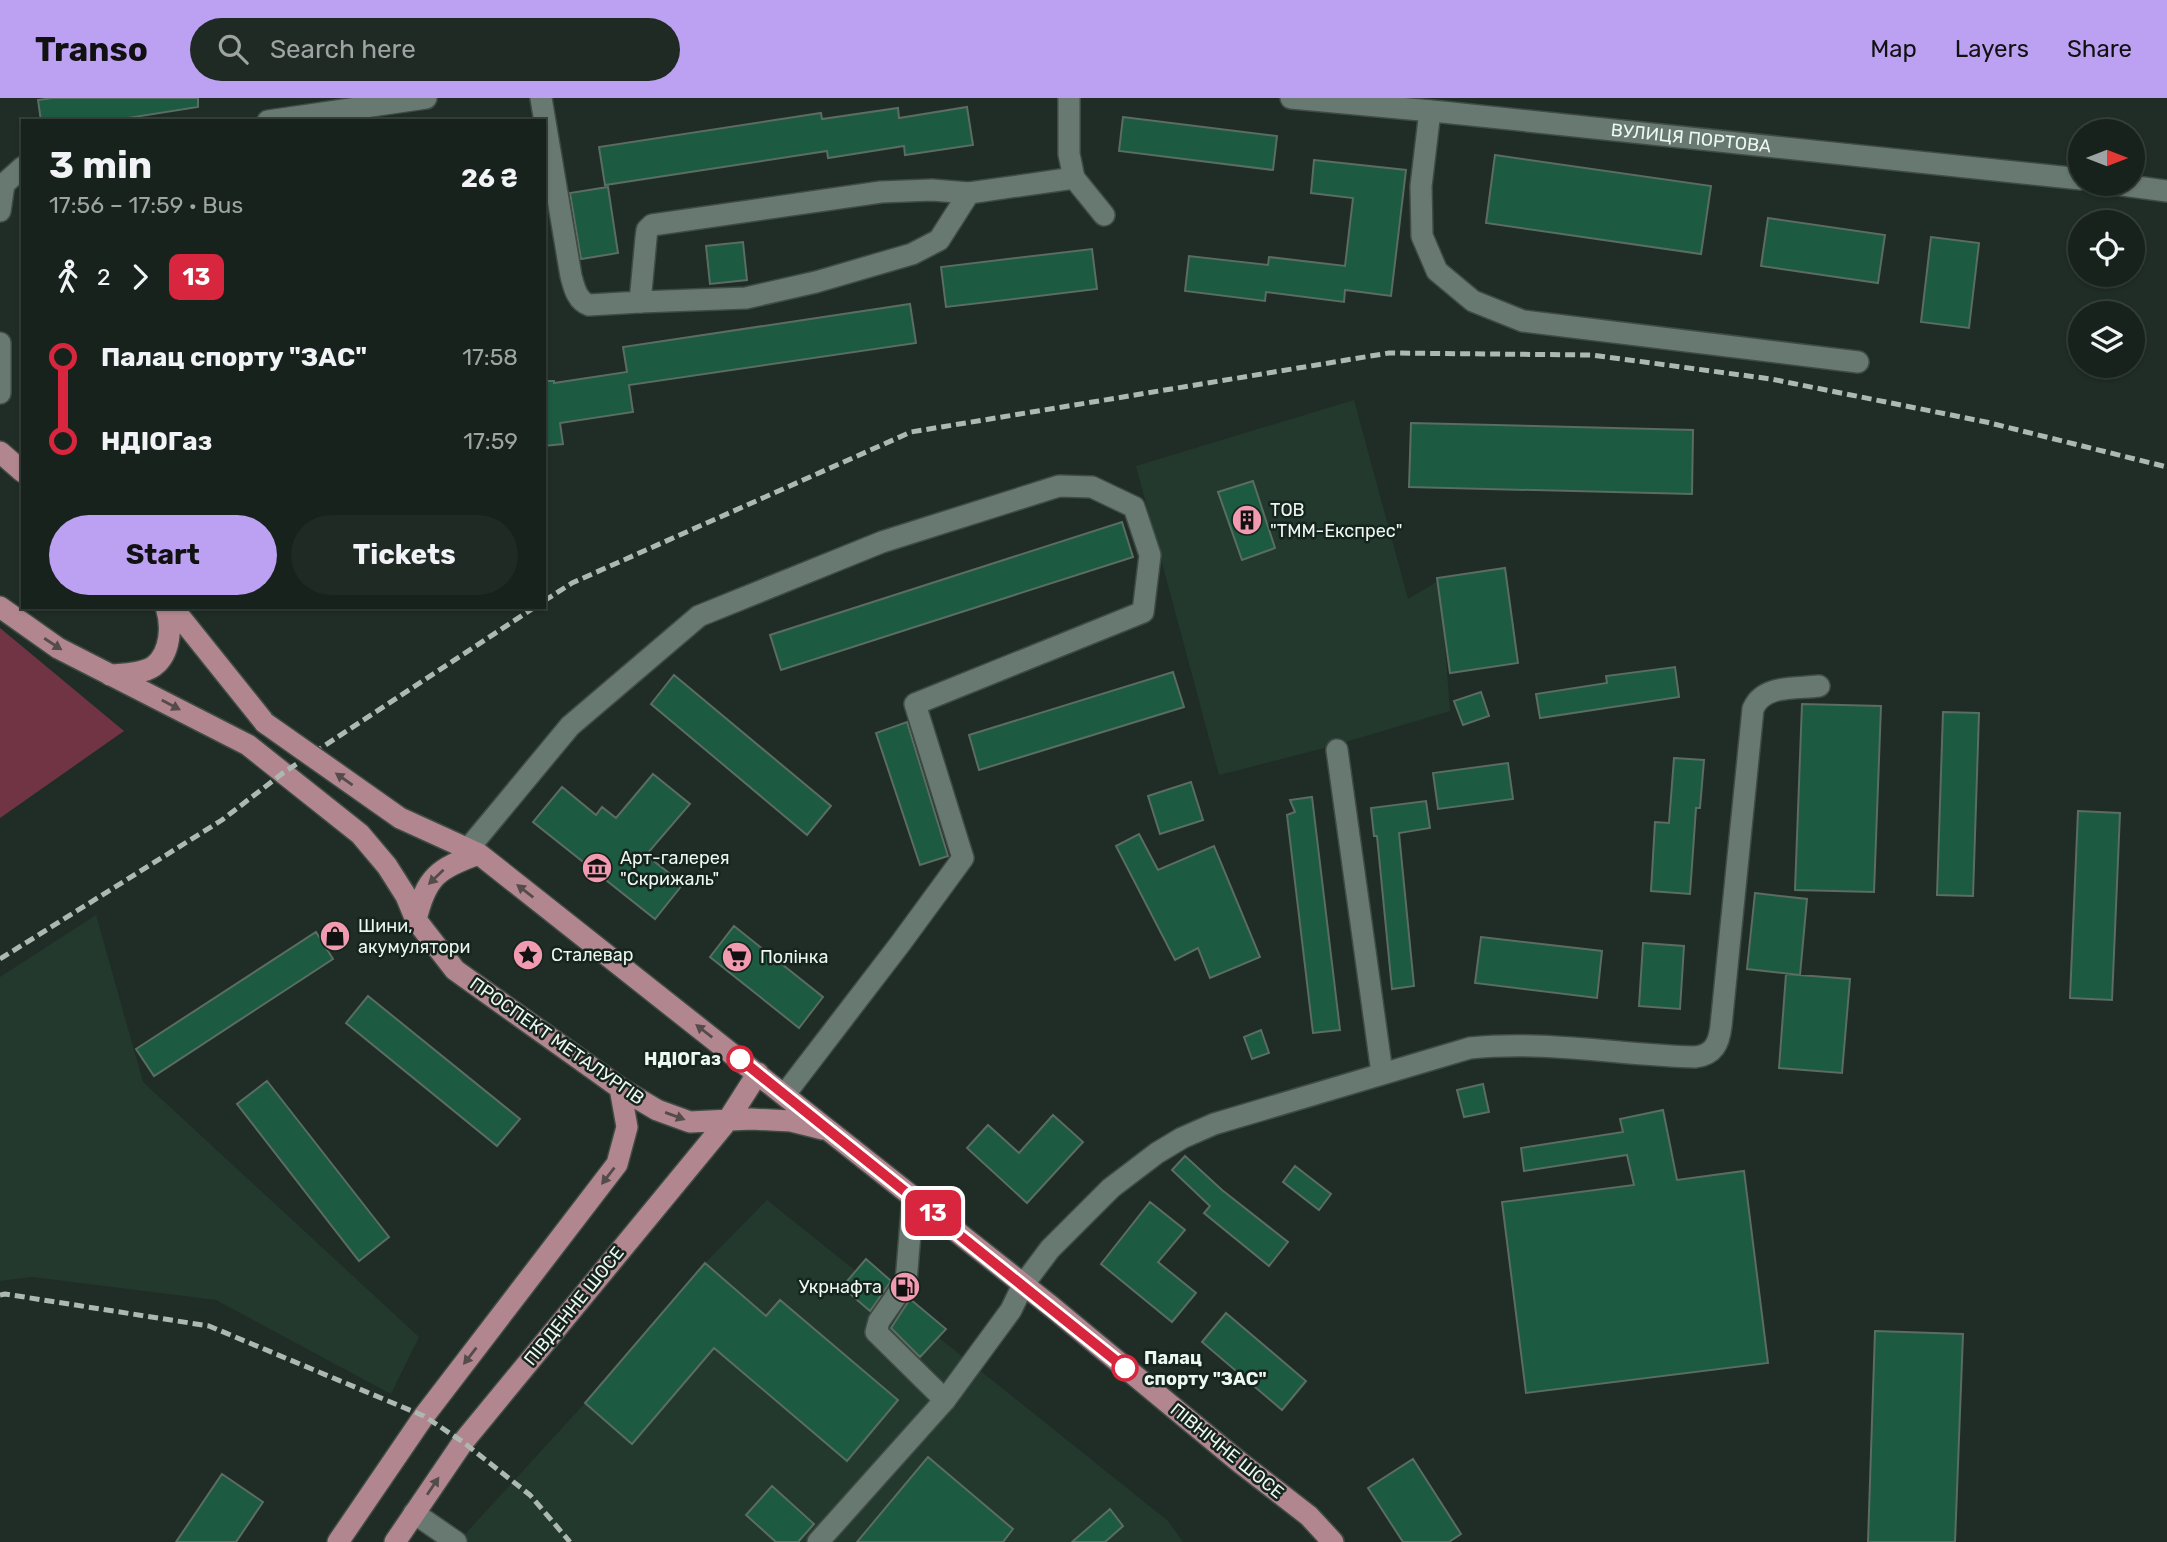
<!DOCTYPE html>
<html lang="en">
<head>
<meta charset="utf-8">
<style>
  :root { --surface:#17221c; --page:#202a25; --text:#f1f3f6; --muted:#9ea4a3; --line:#363f3b; --accent:#bca0f2 }
  body { margin:0; font-family:Rubik,sans-serif; background:var(--page); color:var(--text); height:100vh; display:flex; flex-direction:column; font-size:26px; white-space:nowrap }
  * { box-sizing:border-box; margin:0 }
  p { font-size:23px; color:var(--muted) }
  .icon { flex:none; width:38px; height:38px; fill:none; stroke:currentColor; stroke-width:2; stroke-linecap:round; stroke-linejoin:round }
  .map { position:relative; flex:1; overflow:hidden }
  .details { position:absolute; left:21px; top:21px; width:525px; height:490px; display:flex; flex-direction:column; background:var(--surface); border-radius:0px; box-shadow:0 2px 5px #0004,0 0 0 2px var(--line) }
  .details>* { flex:none }
  .badge { padding:0 14px; border-radius:10px; font-size:24px; line-height:46px }
  .needle { width:46px; rotate:90deg }
  .buttons { position:absolute; left:2068px; top:21px; display:grid; gap:14px }
  .buttons a { display:grid; place-items:center; width:77px; height:77px; border-radius:50%; background:var(--surface); box-shadow:0 2px 5px #0004,0 0 0 2px var(--line); font-size:35px }
  .map>.badge { position:absolute; translate:-50% -50%; box-shadow:0 0 0 4px #fff }
  .legs { display:flex; align-items:center; gap:10px; height:77px; padding:0 28px; font-size:23px }
  .legs p { margin-inline-start:auto }
  .summary { display:flex; align-items:center; justify-content:space-between; height:119px; padding:0 28px }
  h1 { font-size:38px; font-weight:700; line-height:52px }
  .button { display:flex; gap:14px; margin-top:auto; padding:14px 28px }
  .button a { flex:1; height:80px; border-radius:42px; background:var(--accent); color:#111; font-size:28px; font-weight:700; line-height:80px; text-align:center }
  .button a+a { background:var(--page); color:var(--text) }
  ul { padding:0 28px; list-style:none }
  li { display:flex; align-items:center; gap:24px; height:84px; font-size:26px }
  li i { display:grid; place-items:center; width:10px; height:100%; margin:0 9px; background:currentColor }
  li i::after { content:''; width:18px; height:18px; margin:-9px; border:5px solid; border-radius:50%; background:var(--surface) }
  li p { margin-inline-start:auto }
  li:first-child i { background:linear-gradient(#0000 50%,currentColor 0) }
  li:last-child i { background:linear-gradient(currentColor 50%,#0000 0) }
  header { display:flex; align-items:center; gap:42px; box-sizing:border-box; height:98px; padding:0 35px; background:var(--accent); color:#111 }
  header strong { font-size:33px }
  nav { display:flex; gap:38px; margin-inline-start:auto; font-size:24px }
  .search { width:490px; height:63px; background:var(--page); display:flex; align-items:center; gap:18px; box-sizing:border-box; padding:0 24px; border-radius:38px; color:var(--muted); font-size:26px }
  .map>svg:first-child { display:block }
  .built { fill:#23392e }
  .green { fill:#703445 }
  .building { fill:#1c5a41; stroke:#5b6c63; stroke-width:2 }
  .lines { fill:none; stroke-linecap:round; stroke-linejoin:round }
  .minor-casing { stroke:#3f4b45; stroke-width:24 }
  .major-casing { stroke:#3f4b45; stroke-width:24 }
  .minor { stroke:#687971; stroke-width:21 }
  .major { stroke:#b2868f; stroke-width:21 }
  .rail { stroke:#adb8b2; stroke-width:5; stroke-dasharray:10 5; stroke-linecap:butt }
  .major-bridge-casing { stroke:#3f4b45; stroke-width:24; stroke-linecap:butt }
  .major-bridge { stroke:#b2868f; stroke-width:21 }
  .oneway { fill:#544b4b }
  .line-1-casing { stroke:#fff; stroke-width:16 }
  .line-1 { stroke:#d7263d; stroke-width:10 }
  .stop-1-dot { fill:#fff; stroke:#d7263d; stroke-width:3.5 }
  .labels { text-anchor:middle; dominant-baseline:central; stroke-width:5; stroke-linejoin:round; paint-order:stroke }
  .street-label { font-size:18px; fill:#edf7f2; stroke:#15241d }
  .poi-label { font-size:18px; fill:#edf7f2; stroke:#15241d; text-anchor:start }
  .stop-label { font-size:18px; font-weight:bold; fill:#edf7f2; stroke:#15241d; text-anchor:end }
</style>
</head>
<body>
<header>
<strong>Transo</strong>
<div class="search"><svg class="icon" aria-label="search" viewBox="0 0 24 24"><circle cx="10" cy="10" r="6"/><path d="M15 15l6 6"/></svg>Search here</div>
<nav><a>Map</a><a>Layers</a><a>Share</a></nav>
</header>
<div class="map">
<svg width="2167" height="1444" viewBox="0 0 2167 1444">
  <rect width="100%" height="100%" fill="#1f2d26"/>
  <path class="built" d="M1354,302l54,199 32,-19 10,131 -118,35 -113,29 -83,-309z
    M96,817l47,167 276,255 -28,57 -175,-94 -184,-23 -32,4v-304z
    M767,1102l401,321 15,21h-725l127,-139 120,-140z"/>
  <path class="green" d="M0,530l124,103 -124,87z"/>
  <path class="building" d="M53,0h145v9l-89,14h-68l-3,-21z
    M967,9l6,38 -68,10 -1,-9 -76,12 -1,-7 -222,34 -6,-38 222,-34 1,6 76,-11 1,10z
    M1123,19l154,19 -4,34 -154,-19z
    M1495,57l216,31 -10,68 -215,-31z
    M1314,62l92,10 -15,126 -46,-6 -1,12 -78,-10 -1,9 -80,-10 4,-35 79,9 1,-8 76,9 8,-68 -42,-5z
    M608,89l10,66 -37,6 -11,-66z
    M1768,120l117,17 -7,48 -117,-17z
    M1931,139l48,6 -10,85 -48,-6z
    M743,144l4,38 -37,4 -4,-38z
    M1092,151l5,40 -151,18 -5,-40z
    M910,206l6,39 -287,42 4,27 -73,11 3,21 -19,2v-65h10v2l73,-11 -4,-25z
    M1411,325l282,7 -1,64 -283,-7z
    M1253,383l22,67 -33,12 -24,-68z
    M1122,424l11,35 -352,113 -11,-35z
    M1505,470l13,95 -68,10 -13,-95z
    M1675,569l4,30 -139,21 -4,-24 71,-11 -1,-7z
    M1173,574l11,35 -205,63 -10,-35z
    M674,577l157,131 -24,29 -156,-131z
    M1481,594l8,24 -26,9 -9,-24z
    M1802,606l79,2 -7,186 -79,-2z
    M1943,614l36,1 -6,183 -36,-1z
    M907,624l41,134 -28,9 -44,-132z
    M1674,660l30,2 -4,48h-4l-6,86 -39,-3 4,-69 14,1z
    M1508,665l5,36 -75,10 -5,-36z
    M653,676l37,30 -44,51 37,29 -28,35 -122,-97 29,-35 34,28 6,-8 14,11z
    M1191,684l12,38 -43,14 -12,-38z
    M1312,699l28,233 -27,3 -26,-218 8,-3 -5,-12z
    M1426,703l4,27 -31,5 15,153 -22,3 -15,-153h-3l-3,-28z
    M2078,713l42,2 -8,187 -42,-2z
    M1139,736l19,36 56,-24 46,111 -50,21 -12,-30 -23,12 -59,-114z
    M1755,795l52,6 -7,76 -53,-6z
    M734,828l89,71 -24,31 -89,-71z
    M316,834l17,27 -179,117 -18,-27z
    M1481,839l121,14 -5,47 -122,-15z
    M1643,845l41,3 -4,63 -41,-3z
    M1786,876l64,5 -8,94 -63,-5z
    M368,898l152,123 -23,27 -151,-123z
    M1261,932l8,23 -17,6 -8,-22z
    M267,983l122,156 -30,24 -122,-157z
    M1483,986l6,28 -25,5 -7,-27z
    M1663,1012l14,70 67,-9 24,192 -242,30 -24,-191 132,-17 -7,-30 -103,16 -3,-23 102,-16 -3,-13z
    M1053,1017l30,27 -56,61 -60,-55 21,-23 31,28z
    M1185,1058l37,34 66,52 -19,24 -65,-53 6,-7 -38,-36z
    M1295,1068l36,28 -12,16 -36,-28z
    M1150,1104l35,28 -27,32 38,31 -24,29 -71,-58z
    M866,1161l25,22 -21,30 -28,-24z
    M705,1165l61,53 14,-16 118,100 -51,61 -133,-113 -82,96 -47,-41z
    M910,1201l36,30 -26,28 -29,-29z
    M1226,1215l80,68 -24,29 -80,-68z
    M1875,1233l88,3 -8,208h-87z
    M928,1359l85,72 -10,13h-146z
    M1413,1361l48,75 -12,8h-46l-35,-54z
    M222,1376l41,28 -27,40h-60z
    M772,1388l42,38 -16,18h-22l-30,-27z
    M1110,1411l13,17 -18,16h-33z"/>
  <g class="lines">
    <g class="minor-casing">
      <g id="minor">
        <path d="M541,0l30,178c3,11 6,25 18,29l51,-3 6,-64 1,-8 5,-5 229,-33 51,-2 37,3 105,-15"/>
        <path d="M1069,0v56l5,24 30,37"/>
        <path id="s1" d="M1291,0l151,14 639,67"/>
        <path d="M1430,13l-9,75 1,50 15,35 36,30 50,20 335,41"/>
        <path d="M268,23l158,-23"/>
        <path d="M2115,86l52,7"/>
        <path d="M0,113l4,-27 19,-17"/>
        <path d="M640,204l106,-4 70,-16 96,-28 27,-14 30,-47"/>
        <path d="M0,245v50"/>
        <path d="M1337,652l45,323"/>
        <path d="M468,751l102,-123 129,-110 183,-74 177,-56 33,1 42,20 16,48 -7,57 -228,92 48,154 -63,86 -115,150"/>
        <path d="M913,1099l-7,85 -27,39 -3,11 69,68"/>
        <path d="M414,1415l42,29"/>
        <path d="M818,1444l127,-142 66,-90 12,-25 27,-36 61,-61 46,-35 25,-15 32,-14 256,-76c76,-8 150,7 225,9 19,-2 24,-14 26,-31l32,-317c10,-25 44,-20 66,-23"/>
      </g>
    </g>
    <g class="major-casing">
      <path id="major" d="M0,354l23,20
        M0,509l58,41 190,97 112,89 27,32 19,30 10,24 39,50 165,118 37,22 33,12 61,-3 40,2 32,8
        M172,509l93,116
        M110,577c14,-1 33,-1 44,-9 17,-13 18,-41 12,-59
        M400,720l79,36 573,453 186,154 71,55 24,26
        M416,822c10,-43 22,-52 63,-66
        M338,1444l86,-126 193,-252 10,-37 -7,-39
        M395,1444l68,-100 265,-322 30,-47"/>
    </g>
    <use href="#minor" class="minor"/>
    <use href="#major" class="major"/>
    <path class="rail" d="M544,503l28,-18 339,-151 478,-79 203,2 179,24 215,43 181,45
      M0,861l222,-139 61,-47 252,-166
      M0,1197l5,-1 204,32 215,90 39,26 67,53 40,47"/>
    <g class="major-bridge-casing">
      <path id="major-bridge" d="M265,625l135,95"/>
    </g>
    <use href="#major-bridge" class="major-bridge"/>
  </g>
  <defs><path id="oneway-solid" d="M-6-.8H1V-3.2L6.5 0L1 3.2V.8H-6Z" transform="scale(1.75)"/></defs>
  <g class="oneway">
    <use href="#oneway-solid" transform="translate(53 546) rotate(33)"/>
    <use href="#oneway-solid" transform="translate(171 607) rotate(28)"/>
    <use href="#oneway-solid" transform="translate(344 681) rotate(-145)"/>
    <use href="#oneway-solid" transform="translate(436 779) rotate(136)"/>
    <use href="#oneway-solid" transform="translate(525 793) rotate(-142)"/>
    <use href="#oneway-solid" transform="translate(704 933) rotate(-142)"/>
    <use href="#oneway-solid" transform="translate(675 1018) rotate(20)"/>
    <use href="#oneway-solid" transform="translate(608 1078) rotate(128)"/>
    <use href="#oneway-solid" transform="translate(470 1258) rotate(128)"/>
    <use href="#oneway-solid" transform="translate(433 1388) rotate(-56)"/>
  </g>
  <g class="lines">
    <g class="line-1-casing">
      <path id="line-1" d="M740,961l385,309"/>
    </g>
    <use href="#line-1" class="line-1"/>
  </g>
  <defs>
    <g id="building-disc" transform="scale(1.575)"><circle r="9.5" fill="#f29ab0" stroke="#15241d"/><path d="M-4-6H4V6H1V3H-1V6H-4ZM-2.5-4.3h1.7v1.8h-1.7ZM.8-4.3h1.7v1.8H.8ZM-2.5-1h1.7V.8h-1.7ZM.8-1h1.7V.8H.8Z" fill="#111"/></g>
    <g id="museum-disc" transform="scale(1.575)"><circle r="9.5" fill="#f29ab0" stroke="#15241d"/><path d="M0-6L6-3V-2H-6V-3ZM-5-1h2V3h-2ZM-1-1h2V3h-2ZM3-1h2V3H3ZM-6 4H6V6H-6Z" fill="#111"/></g>
    <g id="shop-disc" transform="scale(1.575)"><circle r="9.5" fill="#f29ab0" stroke="#15241d"/><path d="M-5-2.5h2.3a2.7 3.5 0 0 1 5.4 0H5L5.5 6h-11ZM-1.5-2.5h3a1.5 2.3 0 0 0-3 0Z" fill="#111"/></g>
    <g id="sight-disc" transform="scale(1.575)"><circle r="9.5" fill="#f29ab0" stroke="#15241d"/><path d="M0-6L1.8-2.2L6-1.7L2.9 1.2L3.7 5.4L0 3.3L-3.7 5.4L-2.9 1.2L-6-1.7L-1.8-2.2Z" fill="#111"/></g>
    <g id="supermarket-disc" transform="scale(1.575)"><circle r="9.5" fill="#f29ab0" stroke="#15241d"/><path d="M-6-5.5h2.5l.6 2H6L4.5 2H-2.5L-4.4-4H-6ZM-1.5 3.2a1.3 1.3 0 1 0 .1 0ZM3 3.2a1.3 1.3 0 1 0 .1 0Z" fill="#111"/></g>
    <g id="fuel-disc" transform="scale(1.575)"><circle r="9.5" fill="#f29ab0" stroke="#15241d"/><path d="M-5.5-6h7V0h2V4h1.3V-2.5L3-4.5l.8-.8L6-3V5H2.5V1h-1V6h-7ZM-4.2-4.7v3.2H.2V-4.7Z" fill="#111"/></g>
  </defs>
  <g fill-rule="evenodd">
    <use href="#building-disc" x="1247" y="422"/>
    <use href="#museum-disc" x="597" y="770"/>
    <use href="#shop-disc" x="335" y="838"/>
    <use href="#sight-disc" x="528" y="857"/>
    <use href="#supermarket-disc" x="737" y="859"/>
    <use href="#fuel-disc" x="905" y="1189"/>
  </g>
  <g class="stop-1-dot">
    <circle cx="740" cy="961" r="12"/>
    <circle cx="1125" cy="1270" r="12"/>
  </g>
  <g class="labels">
    <g class="street-label">
      <text stroke="none"><textPath href="#s1" startOffset="402">ВУЛИЦЯ ПОРТОВА</textPath></text>
      <text transform="translate(557 943) rotate(35)">ПРОСПЕКТ МЕТАЛУРГІВ</text>
      <text transform="translate(574 1208) rotate(-51)">ПІВДЕННЕ ШОСЕ</text>
      <text transform="translate(1227 1353) rotate(39)">ПІВНІЧНЕ ШОСЕ</text>
    </g>
    <g class="poi-label">
      <text x="1270" y="412">ТОВ<tspan x="1270" dy="21">"ТММ-Експрес"</tspan></text>
      <text x="620" y="760">Арт-галерея<tspan x="620" dy="21">"Скрижаль"</tspan></text>
      <text x="358" y="828">Шини,<tspan x="358" dy="21">акумулятори</tspan></text>
      <text x="551" y="857">Сталевар</text>
      <text x="760" y="859">Полінка</text>
      <text x="882" y="1189" text-anchor="end">Укрнафта</text>
    </g>
    <g class="stop-label">
      <text x="721" y="961">НДІОГаз</text>
      <text x="1144" y="1260" text-anchor="start">Палац<tspan x="1144" dy="21">спорту "ЗАС"</tspan></text>
    </g>
  </g>
</svg>
<div class="buttons">
<a><svg class="needle" viewBox="-14 -14 28 28"><path d="M0-13l5 13h-10z" fill="#e53935"/><path d="M0 13l5-13h-10z" fill="#9ea4a3"/></svg></a>
<a><svg class="icon" aria-label="locate" viewBox="0 0 24 24"><circle cx="12" cy="12" r="6"/><path d="M12 2v4M12 18v4M2 12h4M18 12h4"/></svg></a>
<a><svg class="icon" aria-label="layers" viewBox="0 0 24 24"><path d="M12 4l9 5-9 5-9-5zM3 14l9 5 9-5"/></svg></a>
</div>
<b class="badge" style="left:933px;top:1115px;background:#d7263d;color:#fff">13</b>
<section class="details">
<div class="summary"><div><h1>3 min</h1><p>17:56 – 17:59 · Bus</p></div><b>26 ₴</b></div>
<div class="legs"><svg class="icon" aria-label="walk" viewBox="0 0 24 24"><circle cx="13" cy="4" r="2"/><path d="M13 8l-2 6 4 7M11 14l-3 7M7 12l3-4h3l4 4"/></svg>2<svg class="icon" aria-label="forward" viewBox="0 0 24 24"><path d="M9 5l7 7-7 7"/></svg><b class="badge" style="background:#d7263d;color:#fff">13</b></div>
<ul>
<li><i style="color:#d7263d"></i><b>Палац спорту &quot;ЗАС&quot;</b><p>17:58</p></li>
<li><i style="color:#d7263d"></i><b>НДІОГаз</b><p>17:59</p></li>
</ul>
<div class="button"><a>Start</a><a>Tickets</a></div>
</section>
</div>
</body>
</html>
